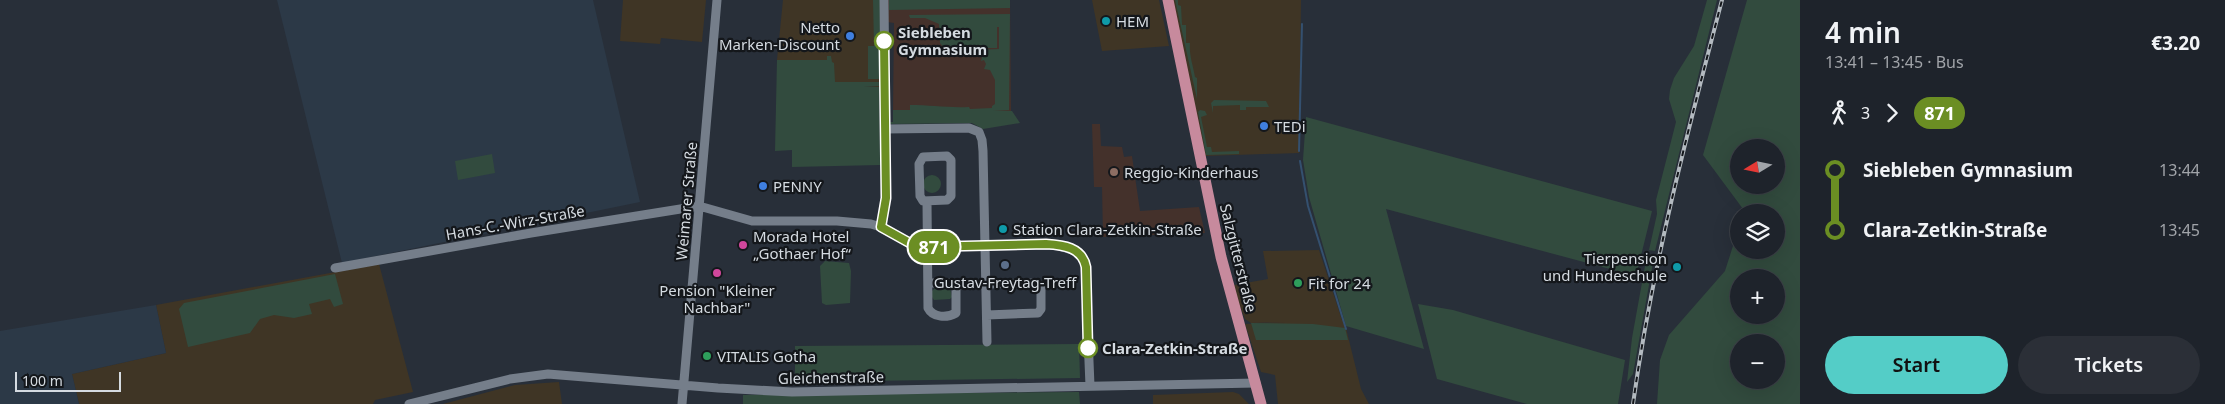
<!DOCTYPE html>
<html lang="en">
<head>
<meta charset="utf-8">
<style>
  :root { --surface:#1e232b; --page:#2b2f37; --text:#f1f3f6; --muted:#a1a4a9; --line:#3c4047; --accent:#54cdc7 }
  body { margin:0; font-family:"Noto Sans",sans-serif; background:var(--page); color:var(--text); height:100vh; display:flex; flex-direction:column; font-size:19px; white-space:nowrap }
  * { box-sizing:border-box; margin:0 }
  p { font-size:16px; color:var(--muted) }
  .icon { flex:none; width:28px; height:28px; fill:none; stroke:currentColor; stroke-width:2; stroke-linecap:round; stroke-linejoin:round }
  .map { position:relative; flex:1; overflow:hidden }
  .panel { display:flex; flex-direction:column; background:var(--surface); width:425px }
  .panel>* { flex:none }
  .badge { padding:0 10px; border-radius:16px; font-size:18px; line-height:32px }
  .needle { width:32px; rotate:260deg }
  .buttons { position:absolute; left:1730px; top:139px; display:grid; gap:10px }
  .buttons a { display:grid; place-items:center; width:55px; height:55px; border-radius:50%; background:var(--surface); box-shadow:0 5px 20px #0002,0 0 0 1px var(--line); font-size:25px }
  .scale { position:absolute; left:15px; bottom:12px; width:106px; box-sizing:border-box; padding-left:5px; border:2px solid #d5dbe1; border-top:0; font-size:14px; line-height:18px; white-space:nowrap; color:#d5dbe1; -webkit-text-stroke:4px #14171b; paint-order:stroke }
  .map>.badge { position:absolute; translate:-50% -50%; box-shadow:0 0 0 2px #fff }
  .legs { display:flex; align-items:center; gap:8px; height:55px; padding:0 25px; font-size:16px }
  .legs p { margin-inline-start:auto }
  .summary { display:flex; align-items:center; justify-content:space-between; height:85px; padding:0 25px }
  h1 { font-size:28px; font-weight:600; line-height:38px }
  .action { display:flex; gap:10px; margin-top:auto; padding:10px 25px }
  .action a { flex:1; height:58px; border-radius:30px; background:var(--accent); color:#111; font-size:20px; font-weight:600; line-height:58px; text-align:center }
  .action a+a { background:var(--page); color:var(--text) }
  ul { padding:0 25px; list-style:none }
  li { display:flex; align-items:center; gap:18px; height:60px; font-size:19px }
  li i { display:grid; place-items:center; width:8px; height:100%; margin:0 6px; background:currentColor }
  li i::after { content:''; width:12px; height:12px; margin:-6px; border:4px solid; border-radius:50%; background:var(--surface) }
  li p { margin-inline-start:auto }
  li:first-child i { background:linear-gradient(#0000 50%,currentColor 0) }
  li:last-child i { background:linear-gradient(currentColor 50%,#0000 0) }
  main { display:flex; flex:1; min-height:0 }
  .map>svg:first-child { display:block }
  .commercial { fill:#3f3525 }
  .built { fill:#2c3947 }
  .education { fill:#44312b }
  .green { fill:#324b3e; fill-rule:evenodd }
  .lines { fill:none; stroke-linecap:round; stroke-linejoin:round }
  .stream { stroke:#34506f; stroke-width:2 }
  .minor { stroke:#757e8a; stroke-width:9 }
  .major { stroke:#c78a9d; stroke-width:11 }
  .rail-casing { stroke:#b3bac0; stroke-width:4 }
  .rail { stroke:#14171b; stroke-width:2; stroke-dasharray:5.5; stroke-linecap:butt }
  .line-1-casing { stroke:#fff; stroke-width:11 }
  .line-1 { stroke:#6b8e23; stroke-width:8 }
  .culture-dot { fill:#0f9aa8; stroke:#14171b; stroke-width:2 }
  .shop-dot { fill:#3f7fe0; stroke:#14171b; stroke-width:2 }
  .stop-1-dot { fill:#fff; stroke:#6b8e23; stroke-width:2.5 }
  .education-dot { fill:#8d6e63; stroke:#14171b; stroke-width:2 }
  .hotel-dot { fill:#d1479c; stroke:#14171b; stroke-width:2 }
  .service-dot { fill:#5c6f8a; stroke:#14171b; stroke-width:2 }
  .leisure-dot { fill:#2e9e5b; stroke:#14171b; stroke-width:2 }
  .labels { text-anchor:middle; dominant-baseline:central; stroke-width:4.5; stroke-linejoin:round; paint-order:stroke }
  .poi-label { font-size:15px; fill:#d5dbe1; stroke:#14171b; text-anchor:start }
  .stop-label { font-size:15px; font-weight:bold; fill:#d5dbe1; stroke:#14171b; text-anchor:start }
  .street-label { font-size:15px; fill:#d5dbe1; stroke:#14171b }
</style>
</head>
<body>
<main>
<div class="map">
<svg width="1800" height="404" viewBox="0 0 1800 404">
  <rect width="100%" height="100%" fill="#282f39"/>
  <path class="commercial" d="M623,0h83l-4,42 -41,-4 -1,6 -40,-3z
    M783,0h98l-2,87 -52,-2v-25h-50z
    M1092,0h67l10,46 -67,5z
    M1173,0h128l-2,153 -95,3z
    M1319,250l23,70h2l17,69 8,15h-91l-3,-29 -14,-3 -16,-48 42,-2 -36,1 -6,-4 -8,-20 -3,-14 34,-6 -5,-28z
    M379,264l34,128 -38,8 -2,4h-294l-7,-30 94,-21 -10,-48z
    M559,382l3,22h-119l72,-19z
    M1233,392l6,2 10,10h-96v-9z"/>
  <path class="built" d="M277,0h316l47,202 -298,61z
    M156,305l10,48 -94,21 7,30h-79v-73z"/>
  <path class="education" d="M887,0h123l1,112h-118l1,-89 -7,-1z
    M1092,124h8l1,22 21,1 2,10 8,-1 8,55 59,-4 6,26 -102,4 -1,-50h-8z"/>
  <path class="green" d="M873,0h8l-1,79h-12v-33h6z
    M889,0h121v8l-121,2z
    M1175,0h3v5l3,1 1,19h4v18h4c-1,13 3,22 5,34l2,1v21z
    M1707,0h10l-62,251 -6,-1 8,-36 -1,-14 20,-78 -7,-23 1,-9 4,-12 20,-32z
    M1747,0h53v404h-143l3,-44 9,-25 56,-64 14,-44v23h37v-38h-34l1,-3 -40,-54zM1739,148h37v37h-37zM1739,278h37v37h-37zM1739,342h37v38h-37z
    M1010,14l-1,96h-16l19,1 8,12 -37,6 -11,-6 -84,1v-2h5v-12h17v-5c21,0 37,3 59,2l1,2 22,-1v-2l3,-2v-24l-5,-10 -6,-1 2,-5 -2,-4 -3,1 1,-4 -2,-4h-11v-3l30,-1v-22h-2v21h-47l-2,5 -8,-10 -1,-19 -14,-6h-15l-1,-3z
    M827,56h4l1,6 2,1 1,19h45v4h-16l15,1 1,78 -88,2v-17l-17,1 2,-91h50z
    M1214,100l52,1 3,6h-23v3h-6v-5l-27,1v7l-2,-10z
    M1200,110l5,1 2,4 -6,2 6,30h4l1,5 27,-1v3l-33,1 -8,-43z
    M1306,117l346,94 -16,65 -250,-67 38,140 -78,-23 -37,-129 -6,-37z
    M492,154l3,19 -37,7 -3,-19z
    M923 184a9 9 0 1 1 18 0a9 9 0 1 1-18 0Z
    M1647,255l7,2 -21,117 -6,8 5,-44z
    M825,261l24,2 2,8 -1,32 -24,2 -4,-2 -2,-37z
    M335,274l8,30 -9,3 -4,-8 -21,5 3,10 -18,4 -20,-3 -14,4 -10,14 -62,14 -9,-38 5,-6z
    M935,288h15l2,9 -2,2 -16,1 -2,-3v-6z
    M1418,304l35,6 172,50 -7,44h-91l-90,-25z
    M1251,323l62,1 32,4 3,12h-92z
    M1079,344l1,34 -285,4v-36z
    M1079,392l1,12h-337v-9z"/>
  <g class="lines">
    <path class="stream" d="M1299,151l3,-127
      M1300,161l8,45 38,123"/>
    <path class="minor" d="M885,129l84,-1 10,4 3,8 1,11 4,191
      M947,156l4,4v36l-4,4 -24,1 -3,-5 -1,-32 4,-7z
      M927,202l1,106c5,10 19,10 28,5v-28l-4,-2h-24
      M881,227l5,-29 -2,-198
      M335,268l196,-35 168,-27 53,15h85l34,3 10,3 27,15 14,5 134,-2 22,7 7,10 5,124
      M986,284l49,-1 6,5v21l-3,4 -51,2
      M409,404l101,-25 38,-5 170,14 74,4 464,-9
      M682,404l35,-404"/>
    <path class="major" d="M1168,0l53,257 40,147"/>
    <g class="rail-casing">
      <path id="rail" d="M1633,404c19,-137 54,-270 89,-404"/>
    </g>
    <use href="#rail" class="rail"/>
  </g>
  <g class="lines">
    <g class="line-1-casing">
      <path id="line-1" d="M884,41l2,157 -5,29 27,15 14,5 124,-3c17,1 36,3 40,23l2,81"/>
    </g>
    <use href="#line-1" class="line-1"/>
  </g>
  <g class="culture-dot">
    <circle cx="1106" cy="21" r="5"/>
    <circle cx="1003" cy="229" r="5"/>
    <circle cx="1677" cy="267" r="5"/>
  </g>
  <g class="shop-dot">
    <circle cx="850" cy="36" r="5"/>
    <circle cx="1264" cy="126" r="5"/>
    <circle cx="763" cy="186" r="5"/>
  </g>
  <g class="stop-1-dot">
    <circle cx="884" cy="41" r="9"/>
    <circle cx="1088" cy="348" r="9"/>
  </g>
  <circle class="education-dot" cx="1114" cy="172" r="5"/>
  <g class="hotel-dot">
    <circle cx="743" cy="245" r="5"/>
    <circle cx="717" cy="273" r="5"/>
  </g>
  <circle class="service-dot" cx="1005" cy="265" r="5"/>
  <g class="leisure-dot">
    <circle cx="1298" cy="283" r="5"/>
    <circle cx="707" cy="356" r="5"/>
  </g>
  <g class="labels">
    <g class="poi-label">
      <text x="1116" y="21">HEM</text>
      <text x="840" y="27" text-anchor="end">Netto<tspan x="840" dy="17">Marken-Discount</tspan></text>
      <text x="1274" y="126">TEDi</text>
      <text x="1124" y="172">Reggio-Kinderhaus</text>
      <text x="773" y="186">PENNY</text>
      <text x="1013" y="229">Station Clara-Zetkin-Straße</text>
      <text x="753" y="236">Morada Hotel<tspan x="753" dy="17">„Gothaer Hof“</tspan></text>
      <text x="1667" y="258" text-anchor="end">Tierpension<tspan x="1667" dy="17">und Hundeschule</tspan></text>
      <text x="1005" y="282" text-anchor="middle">Gustav-Freytag-Treff</text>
      <text x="1308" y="283">Fit for 24</text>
      <text x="717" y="290" text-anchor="middle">Pension "Kleiner<tspan x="717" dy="17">Nachbar"</tspan></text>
      <text x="717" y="356">VITALIS Gotha</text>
    </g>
    <g class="stop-label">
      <text x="898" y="32">Siebleben<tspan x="898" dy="17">Gymnasium</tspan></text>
      <text x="1102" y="348">Clara-Zetkin-Straße</text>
    </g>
    <g class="street-label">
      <text transform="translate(686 201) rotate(-85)">Weimarer Straße</text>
      <text transform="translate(515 222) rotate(-10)">Hans-C.-Wirz-Straße</text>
      <text transform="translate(1239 258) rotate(76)">Salzgitterstraße</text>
      <text transform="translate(831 377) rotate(-1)">Gleichenstraße</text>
    </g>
  </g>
</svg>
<div class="buttons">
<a><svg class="needle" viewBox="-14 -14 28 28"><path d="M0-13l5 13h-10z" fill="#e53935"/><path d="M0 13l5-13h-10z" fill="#a1a4a9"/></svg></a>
<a><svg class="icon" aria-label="layers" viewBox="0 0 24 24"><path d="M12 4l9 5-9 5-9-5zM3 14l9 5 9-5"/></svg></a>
<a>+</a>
<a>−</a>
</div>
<div class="scale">100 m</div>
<b class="badge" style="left:934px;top:247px;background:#6b8e23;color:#fff">871</b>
</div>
<section class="panel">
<div class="summary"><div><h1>4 min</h1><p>13:41 – 13:45 · Bus</p></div><b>€3.20</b></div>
<div class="legs"><svg class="icon" aria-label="walk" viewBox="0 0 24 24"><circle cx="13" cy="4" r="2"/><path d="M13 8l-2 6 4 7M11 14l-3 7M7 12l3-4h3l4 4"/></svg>3<svg class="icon" aria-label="forward" viewBox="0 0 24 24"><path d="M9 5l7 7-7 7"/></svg><b class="badge" style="background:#6b8e23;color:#fff">871</b></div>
<ul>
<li><i style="color:#6b8e23"></i><b>Siebleben Gymnasium</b><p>13:44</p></li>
<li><i style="color:#6b8e23"></i><b>Clara-Zetkin-Straße</b><p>13:45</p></li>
</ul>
<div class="action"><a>Start</a><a>Tickets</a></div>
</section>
</main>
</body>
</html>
